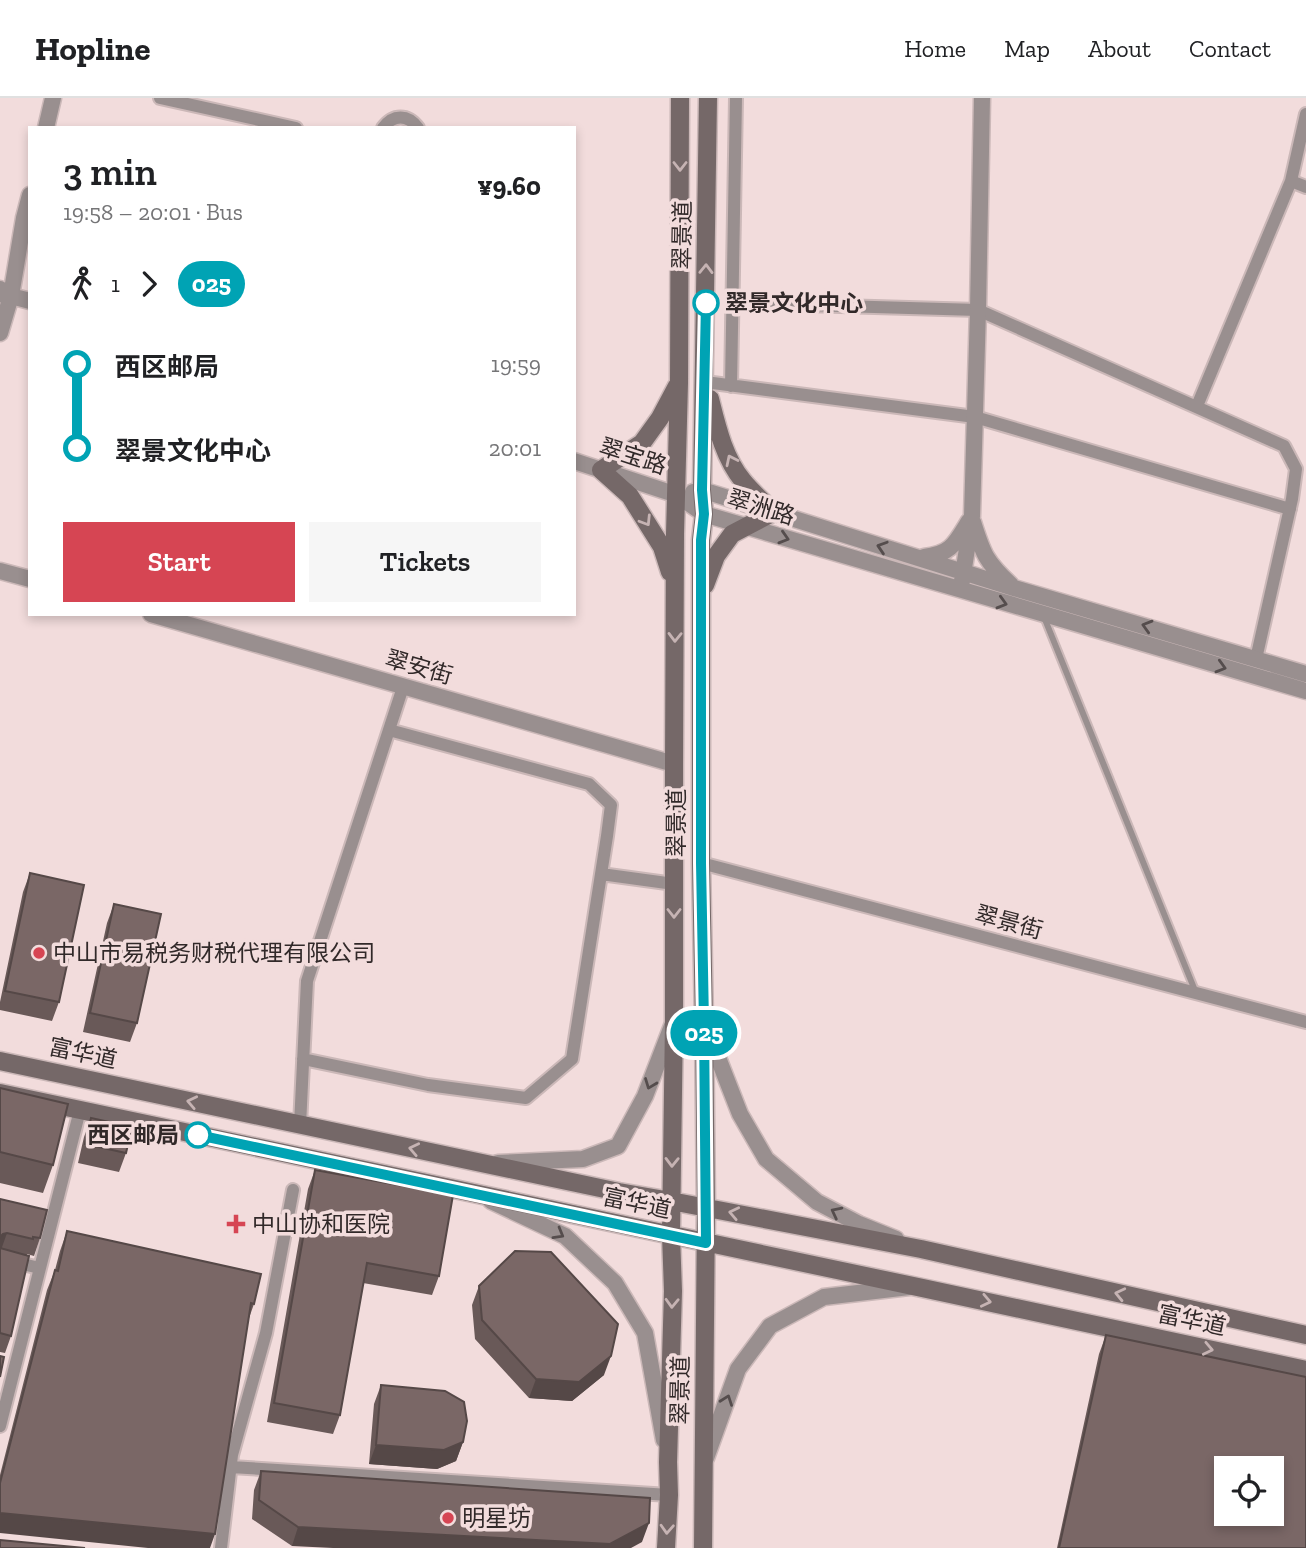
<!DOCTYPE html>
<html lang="en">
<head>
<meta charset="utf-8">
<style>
  :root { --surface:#fff; --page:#f6f6f6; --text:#202124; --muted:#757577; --line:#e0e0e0; --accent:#d64553 }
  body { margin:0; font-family:"Zilla Slab","Noto Sans SC",serif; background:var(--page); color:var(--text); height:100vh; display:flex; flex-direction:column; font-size:26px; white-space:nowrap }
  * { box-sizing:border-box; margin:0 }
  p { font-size:23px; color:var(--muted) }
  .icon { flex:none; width:38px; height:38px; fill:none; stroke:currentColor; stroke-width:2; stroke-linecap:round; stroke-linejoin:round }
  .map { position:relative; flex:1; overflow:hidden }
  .sheet { position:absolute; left:28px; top:28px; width:548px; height:490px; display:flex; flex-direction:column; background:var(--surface); border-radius:0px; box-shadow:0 4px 10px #0003 }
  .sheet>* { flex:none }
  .badge { padding:0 14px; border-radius:23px; font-size:24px; line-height:46px }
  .controls { position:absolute; left:1214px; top:1358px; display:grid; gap:14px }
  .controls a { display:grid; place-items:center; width:70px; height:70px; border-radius:0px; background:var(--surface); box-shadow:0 4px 10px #0003; font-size:35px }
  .map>.badge { position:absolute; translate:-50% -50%; box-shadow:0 0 0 4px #fff }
  .legs { display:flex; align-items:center; gap:10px; height:77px; padding:0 35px; font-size:23px }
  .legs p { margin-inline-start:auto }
  .head { display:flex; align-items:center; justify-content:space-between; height:119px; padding:0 35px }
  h1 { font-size:38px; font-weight:600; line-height:52px }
  .cta { display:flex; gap:14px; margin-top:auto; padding:14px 35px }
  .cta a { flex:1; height:80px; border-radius:0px; background:var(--accent); color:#fff; font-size:28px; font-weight:600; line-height:80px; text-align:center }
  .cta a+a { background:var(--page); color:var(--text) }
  ul { padding:0 35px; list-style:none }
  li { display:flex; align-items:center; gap:24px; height:84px; font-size:26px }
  li i { display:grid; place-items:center; width:10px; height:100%; margin:0 9px; background:currentColor }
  li i::after { content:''; width:18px; height:18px; margin:-9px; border:5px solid; border-radius:50%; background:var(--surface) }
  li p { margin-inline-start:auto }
  li:first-child i { background:linear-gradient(#0000 50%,currentColor 0) }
  li:last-child i { background:linear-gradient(currentColor 50%,#0000 0) }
  header { display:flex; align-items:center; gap:42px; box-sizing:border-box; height:98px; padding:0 35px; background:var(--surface); border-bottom:2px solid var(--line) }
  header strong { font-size:33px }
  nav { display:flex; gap:38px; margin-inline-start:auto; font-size:24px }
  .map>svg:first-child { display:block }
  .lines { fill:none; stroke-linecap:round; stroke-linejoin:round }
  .service-casing { stroke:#cbb8b8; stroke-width:10 }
  .minor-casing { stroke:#cbb8b8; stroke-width:16 }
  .tertiary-casing { stroke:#cbb8b8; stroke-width:19 }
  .secondary-casing { stroke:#cbb8b8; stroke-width:21 }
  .service { stroke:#998f8f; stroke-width:6 }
  .minor { stroke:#998f8f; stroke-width:12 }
  .tertiary { stroke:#998f8f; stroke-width:16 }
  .secondary { stroke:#756868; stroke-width:18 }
  .wall { fill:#695958 }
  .shaded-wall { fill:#554847 }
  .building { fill:#7a6766; stroke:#554847; stroke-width:2; fill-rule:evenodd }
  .oneway { stroke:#c6b3b3 }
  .oneway2 { stroke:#554d4d }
  .line-1-casing { stroke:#fff; stroke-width:16 }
  .line-1 { stroke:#00a3b4; stroke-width:10 }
  .stop-1-dot { fill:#fff; stroke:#00a3b4; stroke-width:3.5 }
  .poi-dot { fill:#d64553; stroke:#f2dcdc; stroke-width:2.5 }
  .labels { text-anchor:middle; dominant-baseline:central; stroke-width:7; stroke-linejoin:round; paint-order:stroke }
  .street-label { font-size:23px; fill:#312929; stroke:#f2dcdc }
  .stop-label { font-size:23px; font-weight:bold; fill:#312929; stroke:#f2dcdc; text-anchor:start }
  .poi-label { font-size:23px; fill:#312929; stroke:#f2dcdc; text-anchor:start }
</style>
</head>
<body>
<header>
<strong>Hopline</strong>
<nav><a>Home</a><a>Map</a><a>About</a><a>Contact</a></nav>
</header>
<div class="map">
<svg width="1306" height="1450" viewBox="0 0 1306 1450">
  <rect width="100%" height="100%" fill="#f2dcdc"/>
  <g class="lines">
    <g class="service-casing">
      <path id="service" d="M1044,519l152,376"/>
    </g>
    <g class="minor-casing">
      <path id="minor" d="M160,0l136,30
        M383,30c10,-14 25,-14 35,0
        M1291,83l15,6
        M733,205l245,7 306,136 12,23 -4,30 -36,160
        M705,284l270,35 315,92
        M731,288l5,-288
        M1197,308l94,-225 15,-67
        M701,765l605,159
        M601,776l73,10
        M303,961l125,26 98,13 46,-39 35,-223 4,-31 -22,-21 -200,-54
        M300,1027l7,-144 96,-294
        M0,1161l40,9
        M0,1328l80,-316
        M231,1369l438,28
        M221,1450l11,-93 34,-122 27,-143"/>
    </g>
    <g class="tertiary-casing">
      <path id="tertiary" d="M46,30l7,-30
        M0,191l11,7 -11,-2
        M11,198l19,5
        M0,235l11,-37 13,-78 6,-23
        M574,363l103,34 27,19 602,177
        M693,394l9,-2 312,98 292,86
        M973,424c10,32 13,40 38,63
        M924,459c27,-3 31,-13 45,-36
        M0,473l30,8
        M962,483l10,-65 6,-206 4,-212
        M151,516l523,150
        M706,929l34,87 26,45 51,43 42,22 37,15
        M498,1065l85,-4 35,-13 27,-50 27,-70
        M491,1103l74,35 50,47 30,50 19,107
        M706,1360l32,-89 32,-43 54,-29 85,-10"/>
    </g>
    <g class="secondary-casing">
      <path id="secondary" d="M670,474l-8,-25 -32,-51 -29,-26 41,-27 18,-25 17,-32
        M705,487l11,-29 16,-22 42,-22c-11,-10 -22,-20 -31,-31 -19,-23 -26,-54 -33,-82
        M0,963l619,131 52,9 250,48 385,86
        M0,995c435,93 871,183 1306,277
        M666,1450l3,-53 -1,-33 5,-171 -2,-56 3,-215v-256l1,-230 4,-151 1,-285
        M703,1450l3,-341 -2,-184 -3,-160v-323l3,-26 -2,-24 6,-392"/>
    </g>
    <use href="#service" class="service"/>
    <use href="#minor" class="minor"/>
    <use href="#tertiary" class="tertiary"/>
    <use href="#secondary" class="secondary"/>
  </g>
  <path class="wall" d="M30,775l29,129 -7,19 -52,-11v-8l23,-110z
    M114,806l23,119 -7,19 -47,-10 24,-109z
    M0,990l53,77 -10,28 -43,-10z
    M91,1020l35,35 -7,19 -41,-9 6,-26z
    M315,1072l124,106 -7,19 -69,-12 -23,132 -7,19 -66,-12 41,-233z
    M0,1101l40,39 -6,18 -7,-2v1l-16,81 -6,17 -5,-1z
    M67,1133l187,73 -5,14 -249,215v-58l47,-185 8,-20 5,-19z
    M479,1188l125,89 -32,26 -43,-3 -54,-59 -3,-34z
    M1106,1237l200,213h-249l42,-194z
    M381,1287l82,57 -7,19 -19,8 -68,-5 5,-60z
    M261,1373l381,71 -350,4 -40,-27 2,-29z"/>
  <path class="shaded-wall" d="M7,1135l-6,17 -1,1v-14l3,-3z
    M611,1258l-7,19 -32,26 -43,-3 7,-19z
    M463,1344l-7,19 -19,8 -68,-5 7,-19z
    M0,1415l215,21 -5,14h-62l-148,-15z
    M649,1425l-7,19 -11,6h-298l-41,-2 6,-19z"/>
  <path class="building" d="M30,775l54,12 -25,117 -54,-11z
    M114,806l47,10 -24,109 -47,-10z
    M0,990l68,16 -15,61 -53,-13z
    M91,1020l41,9 -6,26 -41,-9z
    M315,1072l138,25 -14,81 -72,-13 -27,152 -66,-12z
    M0,1101l47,11 -7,28 -7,-1v2l-26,-6 -4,1 -3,3z
    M67,1133l194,43 -7,30 -3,-1 -36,231 -215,-21v-30l55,-213 3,1z
    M0,1150l29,8 -18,80 -11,-3z
    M515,1153l36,1 67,72 -7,32 -32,26 -43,-3 -54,-59 -3,-34z
    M1106,1237l200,42v171h-247zM1227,1370h45v46h-45z
    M0,1258l4,1 -4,20z
    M381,1287l64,6 19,11 3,19 -4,21 -19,8 -68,-5z
    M261,1373l389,27 -1,25 -39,21 -312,-17 -39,-27z
    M0,1442l85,8h-85z"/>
  <defs><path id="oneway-chevron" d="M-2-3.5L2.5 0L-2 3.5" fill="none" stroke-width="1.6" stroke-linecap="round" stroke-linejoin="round" transform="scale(1.75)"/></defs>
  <g class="oneway">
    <use href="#oneway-chevron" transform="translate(680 68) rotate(90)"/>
    <use href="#oneway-chevron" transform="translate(706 171) rotate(-89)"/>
    <use href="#oneway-chevron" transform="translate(731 362) rotate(-116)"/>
    <use href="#oneway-chevron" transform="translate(646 423) rotate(58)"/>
    <use href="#oneway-chevron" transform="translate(675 539) rotate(91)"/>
    <use href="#oneway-chevron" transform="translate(674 815) rotate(90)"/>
    <use href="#oneway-chevron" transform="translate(192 1004) rotate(-168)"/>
    <use href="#oneway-chevron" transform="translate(414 1051) rotate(-168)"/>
    <use href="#oneway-chevron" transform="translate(672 1064) rotate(91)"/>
    <use href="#oneway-chevron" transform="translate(734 1115) rotate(-168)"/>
    <use href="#oneway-chevron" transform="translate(1120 1196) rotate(-167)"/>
    <use href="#oneway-chevron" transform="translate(986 1203) rotate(12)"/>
    <use href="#oneway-chevron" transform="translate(672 1205) rotate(92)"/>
    <use href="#oneway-chevron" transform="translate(1208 1251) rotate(12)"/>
    <use href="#oneway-chevron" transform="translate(667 1431) rotate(93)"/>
  </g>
  <g class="oneway2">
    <use href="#oneway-chevron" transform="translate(784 440) rotate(17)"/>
    <use href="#oneway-chevron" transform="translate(882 449) rotate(-162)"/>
    <use href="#oneway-chevron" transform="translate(1002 505) rotate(16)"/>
    <use href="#oneway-chevron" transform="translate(1147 528) rotate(-164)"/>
    <use href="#oneway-chevron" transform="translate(1221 569) rotate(16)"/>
    <use href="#oneway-chevron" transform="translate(650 986) rotate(111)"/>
    <use href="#oneway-chevron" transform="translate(836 1114) rotate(-153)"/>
    <use href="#oneway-chevron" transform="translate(559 1136) rotate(30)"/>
    <use href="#oneway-chevron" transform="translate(727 1302) rotate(-70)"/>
  </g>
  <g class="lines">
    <g class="line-1-casing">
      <path id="line-1" d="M198,1037l508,108 -2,-220 -3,-160v-323l3,-26 -2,-24 4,-187"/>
    </g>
    <use href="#line-1" class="line-1"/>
  </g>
  <g class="stop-1-dot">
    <circle cx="706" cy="205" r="12"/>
    <circle cx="198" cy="1037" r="12"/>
  </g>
  <g class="poi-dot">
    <circle cx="39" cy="855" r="7"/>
    <path d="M232.5 1115.5h7v7h7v7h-7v7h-7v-7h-7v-7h7z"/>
    <circle cx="448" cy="1420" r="7"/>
  </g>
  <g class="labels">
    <g class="street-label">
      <text transform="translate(682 137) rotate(-89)">翠景道</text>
      <text transform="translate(633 358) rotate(18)">翠宝路</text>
      <text transform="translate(761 409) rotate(17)">翠洲路</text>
      <text transform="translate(419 569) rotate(16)">翠安街</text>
      <text transform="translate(676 725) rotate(-90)">翠景道</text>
      <text transform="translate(1009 824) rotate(15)">翠景街</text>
      <text transform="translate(83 955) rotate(12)">富华道</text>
      <text transform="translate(637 1105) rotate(12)">富华道</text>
      <text transform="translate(1192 1222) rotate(12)">富华道</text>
      <text transform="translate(680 1292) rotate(-89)">翠景道</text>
    </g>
    <g class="stop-label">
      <text x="725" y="205">翠景文化中心</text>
      <text x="179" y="1037" text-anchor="end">西区邮局</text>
    </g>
    <g class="poi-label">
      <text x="53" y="855">中山市易税务财税代理有限公司</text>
      <text x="252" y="1126">中山协和医院</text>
      <text x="462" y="1420">明星坊</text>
    </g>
  </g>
</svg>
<div class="controls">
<a><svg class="icon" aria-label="locate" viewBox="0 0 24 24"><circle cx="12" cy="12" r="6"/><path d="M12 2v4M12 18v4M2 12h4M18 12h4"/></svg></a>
</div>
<b class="badge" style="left:704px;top:935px;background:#00a3b4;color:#fff">025</b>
<section class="sheet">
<div class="head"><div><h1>3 min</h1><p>19:58 – 20:01 · Bus</p></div><b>¥9.60</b></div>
<div class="legs"><svg class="icon" aria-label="walk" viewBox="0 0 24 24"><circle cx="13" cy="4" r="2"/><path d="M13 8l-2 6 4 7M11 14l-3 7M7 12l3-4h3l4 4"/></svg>1<svg class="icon" aria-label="forward" viewBox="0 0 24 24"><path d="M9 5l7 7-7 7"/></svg><b class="badge" style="background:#00a3b4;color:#fff">025</b></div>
<ul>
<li><i style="color:#00a3b4"></i><b>西区邮局</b><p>19:59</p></li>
<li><i style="color:#00a3b4"></i><b>翠景文化中心</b><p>20:01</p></li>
</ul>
<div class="cta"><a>Start</a><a>Tickets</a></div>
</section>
</div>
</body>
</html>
